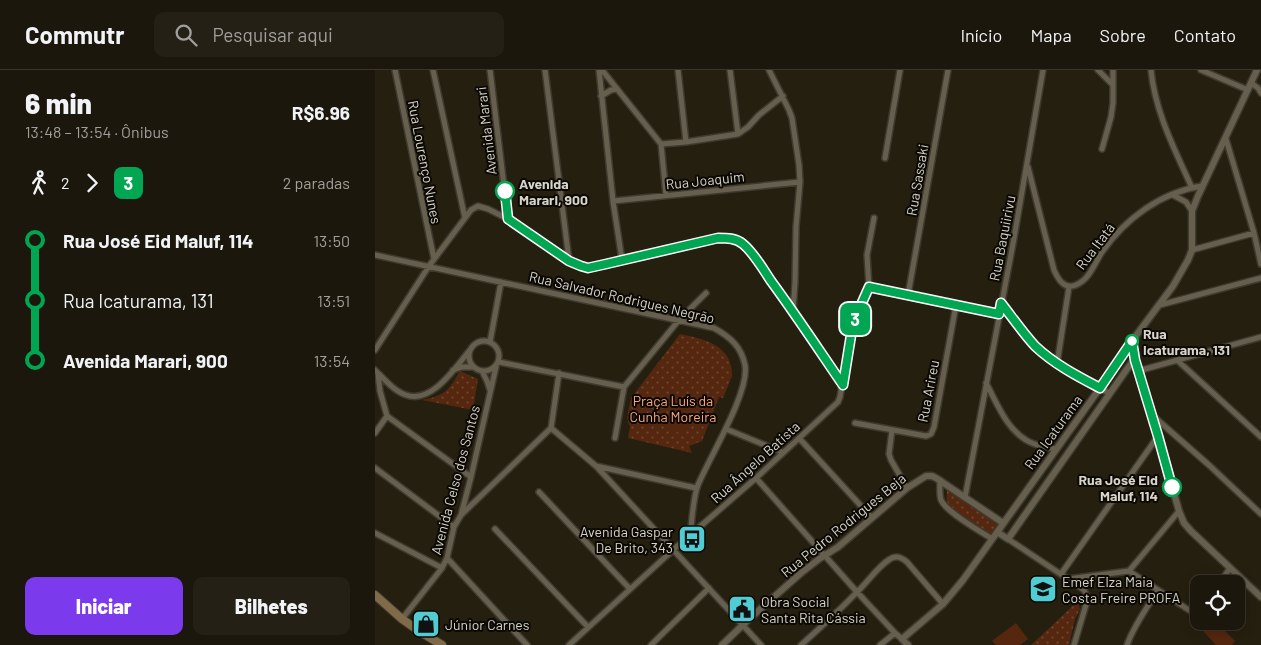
<!DOCTYPE html>
<html lang="pt">
<head>
<meta charset="utf-8">
<style>
  :root { --surface:#1c170c; --page:#252015; --text:#f1f3f6; --muted:#a09f9d; --line:#3a362d; --accent:#7c3aed }
  body { margin:0; font-family:Barlow,sans-serif; background:var(--page); color:var(--text); height:100vh; display:flex; flex-direction:column; font-size:19px; white-space:nowrap }
  * { box-sizing:border-box; margin:0 }
  p { font-size:16px; color:var(--muted) }
  .icon { flex:none; width:28px; height:28px; fill:none; stroke:currentColor; stroke-width:2; stroke-linecap:round; stroke-linejoin:round }
  .map { position:relative; flex:1; overflow:hidden }
  .sheet { display:flex; flex-direction:column; background:var(--surface); width:375px }
  .sheet>* { flex:none }
  .badge { padding:0 10px; border-radius:8px; font-size:18px; line-height:32px }
  .fabs { position:absolute; left:815px; top:505px; display:grid; gap:10px }
  .fabs a { display:grid; place-items:center; width:55px; height:55px; border-radius:10px; background:var(--surface); box-shadow:0 2px 12px #0003,0 0 0 1px var(--line); font-size:25px }
  .map>.badge { position:absolute; translate:-50% -50%; box-shadow:0 0 0 2px #fff }
  .legs { display:flex; align-items:center; gap:8px; height:55px; padding:0 25px; font-size:16px }
  .legs p { margin-inline-start:auto }
  .summary { display:flex; align-items:center; justify-content:space-between; height:85px; padding:0 25px }
  h1 { font-size:28px; font-weight:800; line-height:38px }
  .action { display:flex; gap:10px; margin-top:auto; padding:10px 25px }
  .action a { flex:1; height:58px; border-radius:10px; background:var(--accent); color:#fff; font-size:20px; font-weight:800; line-height:58px; text-align:center }
  .action a+a { background:var(--page); color:var(--text) }
  ul { padding:0 25px; list-style:none }
  li { display:flex; align-items:center; gap:18px; height:60px; font-size:19px }
  li i { display:grid; place-items:center; width:8px; height:100%; margin:0 6px; background:currentColor }
  li i::after { content:''; width:12px; height:12px; margin:-6px; border:4px solid; border-radius:50%; background:var(--surface) }
  li p { margin-inline-start:auto }
  li:first-child i { background:linear-gradient(#0000 50%,currentColor 0) }
  li:last-child i { background:linear-gradient(currentColor 50%,#0000 0) }
  header { display:flex; align-items:center; gap:30px; box-sizing:border-box; height:70px; padding:0 25px; background:var(--surface); border-bottom:1px solid var(--line) }
  header strong { font-size:24px }
  nav { display:flex; gap:28px; margin-inline-start:auto; font-size:18px }
  .search { width:350px; height:45px; background:var(--page); display:flex; align-items:center; gap:12px; box-sizing:border-box; padding:0 18px; border-radius:10px; color:var(--muted); font-size:19px }
  main { display:flex; flex:1; min-height:0 }
  .map>svg:first-child { display:block }
  .grass { fill:url(#grass-dots) }
  .pitch { fill:#55270f }
  .lines { fill:none; stroke-linecap:round; stroke-linejoin:round }
  .minor-casing { stroke:#3e3a30; stroke-width:8 }
  .tertiary-casing { stroke:#3e3a30; stroke-width:9 }
  .secondary-casing { stroke:#3e3a30; stroke-width:10 }
  .minor { stroke:#665f4e; stroke-width:5 }
  .tertiary { stroke:#665f4e; stroke-width:6 }
  .secondary { stroke:#816a48; stroke-width:8 }
  .line-1-casing { stroke:#fff; stroke-width:11 }
  .line-1 { stroke:#00a651; stroke-width:8 }
  .stop-1-dot { fill:#fff; stroke:#00a651; stroke-width:2.5 }
  .labels { text-anchor:middle; dominant-baseline:central; stroke-width:4; stroke-linejoin:round; paint-order:stroke }
  .street-label { font-size:14px; fill:#d7d4ca; stroke:#0c0904 }
  .stop-label { font-size:14px; font-weight:bold; fill:#d7d4ca; stroke:#0c0904; text-anchor:start }
  .park-label { font-size:14px; fill:#faa77e; stroke:#0c0904 }
  .poi-label { font-size:14px; fill:#d7d4ca; stroke:#0c0904; text-anchor:start }
</style>
</head>
<body>
<header>
<strong>Commutr</strong>
<div class="search"><svg class="icon" aria-label="search" viewBox="0 0 24 24"><circle cx="10" cy="10" r="6"/><path d="M15 15l6 6"/></svg>Pesquisar aqui</div>
<nav><a>Início</a><a>Mapa</a><a>Sobre</a><a>Contato</a></nav>
</header>
<main>
<section class="sheet">
<div class="summary"><div><h1>6 min</h1><p>13:48 – 13:54 · Ônibus</p></div><b>R$6.96</b></div>
<div class="legs"><svg class="icon" aria-label="walk" viewBox="0 0 24 24"><circle cx="13" cy="4" r="2"/><path d="M13 8l-2 6 4 7M11 14l-3 7M7 12l3-4h3l4 4"/></svg>2<svg class="icon" aria-label="forward" viewBox="0 0 24 24"><path d="M9 5l7 7-7 7"/></svg><b class="badge" style="background:#00a651;color:#fff">3</b><p>2 paradas</p></div>
<ul>
<li><i style="color:#00a651"></i><b>Rua José Eid Maluf, 114</b><p>13:50</p></li>
<li><i style="color:#00a651"></i><span>Rua Icaturama, 131</span><p>13:51</p></li>
<li><i style="color:#00a651"></i><b>Avenida Marari, 900</b><p>13:54</p></li>
</ul>
<div class="action"><a>Iniciar</a><a>Bilhetes</a></div>
</section>
<div class="map">
<svg width="886" height="575" viewBox="0 0 886 575">
  <defs>
    <pattern id="grass-dots" width="8" height="8" patternUnits="userSpaceOnUse" patternTransform="scale(1.25)"><rect width="8" height="8" fill="#55270f"/><path d="M2 2h.1M6 6h.1" fill="none" stroke="#6d4531" stroke-width="1.8" stroke-linecap="round"/></pattern>
  </defs>
  <rect width="100%" height="100%" fill="#251f10"/>
  <path class="grass" d="M305,264c24,5 53,11 52,42l-9,22 -4,-1 -17,44 -13,5 3,7 -64,-15 2,-11 -3,-9 4,-20z
    M85,301l18,8 -5,31 -51,-10c24,-5 26,-9 38,-29z
    M572,418l53,35 -9,14c-10,-7 -38,-23 -43,-33 -2,-4 -1,-11 -1,-16z
    M703,531l2,8 -5,10 -6,26h-38z"/>
  <path class="pitch" d="M301,326l21,9 -6,14 -21,-9z
    M294,342l21,8 -6,15 -21,-9z
    M836,551h4l20,20 -3,4h-16l-13,-14z
    M641,553l12,16 -8,6h-24l-4,-4z"/>
  <g class="lines">
    <g class="minor-casing">
      <path id="minor" d="M20,0l39,189
        M58,0l32,148
        M115,0l18,149
        M170,0l24,190
        M224,0l14,131 9,59
        M227,0l59,74 25,-2 52,-8 10,-7 11,-12 24,-19
        M303,0l8,72
        M355,0l8,64
        M394,0l20,40 3,8 7,47 1,17 -4,45 -1,56 -2,27
        M723,0l15,15
        M776,0c4,42 24,80 41,118
        M826,0l47,20
        M876,13l7,5 3,5
        M226,26l10,-6 6,-1
        M851,69l28,94 7,31
        M286,74l5,51
        M727,79l9,-32 2,-14v-33
        M510,88l15,-88
        M653,97l26,103c4,9 10,20 22,15 14,-6 18,-21 26,-33 23,-33 59,-60 100,-66
        M798,125l13,7 6,9
        M238,131l187,-19
        M817,180l62,-17
        M0,185l339,73c16,9 27,18 31,37 5,27 -36,93 -47,120 -5,12 -6,37 -8,50
        M494,217l-2,-32 7,-37
        M533,225l40,-225
        M626,233c11,14 21,30 34,42 21,22 49,34 74,48
        M785,235l101,-27
        M94 286a15 15 0 1 1 30 0a15 15 0 1 1-30 0Z
        M115,272l11,-60
        M0,280l54,-84 42,-56 7,-4 10,3 20,10 61,42 12,6 7,1 130,-30c9,0 18,0 25,6 11,9 20,25 28,37 25,34 48,69 72,104
        M802,290l84,77
        M124,292l125,25
        M682,294l12,-77
        M0,300c9,9 19,21 31,25 26,9 49,-27 64,-45
        M78,300l9,-3h11
        M107,301l5,10 3,9
        M763,301l123,-34
        M611,313c11,20 20,45 40,57 9,6 20,7 30,9
        M777,345l58,51 51,48
        M12,346l84,61
        M480,353l71,13 5,-2 3,-7 22,-122
        M176,358l45,38 165,179
        M351,359l56,23
        M517,360l-3,24 2,6 16,28
        M0,363l12,-17 -7,-25 -2,-17
        M240,368l9,-51 55,-67 27,-27
        M424,368l73,80
        M221,396l100,22
        M0,398l79,59
        M381,408l101,114 38,41 7,6
        M565,410c0,7 -1,14 1,20 5,12 39,31 51,39
        M164,422l91,97
        M590,427l48,-253 30,-174
        M86,445l90,-87 8,-55
        M120,459l93,98
        M0,463l67,35
        M633,469l60,40 61,-8 50,-60
        M72,488l80,87
        M754,501l66,43
        M686,504l97,-138
        M693,509l16,11 4,8 -14,47
        M844,514l11,-16
        M27,549l40,-51 5,-10 7,-31 7,-12 10,-38 25,-110
        M194,575l104,-95 83,-72 82,-76 2,-5 11,-66 6,-18 12,-26 130,28
        M276,575l58,-57
        M426,575c19,-17 38,-34 56,-53 11,-10 20,-25 33,-33 6,-4 11,-2 17,3l36,42
        M505,575l15,-12
        M752,575c7,-20 20,-37 31,-55"/>
    </g>
    <g class="tertiary-casing">
      <path id="tertiary" d="M757,271l2,19 24,76 21,75 5,12 7,8 70,66
        M622,462l11,7 119,-170 7,-9
        M347,575l26,-25 53,-47 18,-14 19,-12 69,-59 19,-12h6l4,2 67,45
        M533,575l-6,-6 41,-35 20,-24 137,-192 32,-47 41,-55 15,-26 4,-10v-39l6,-15 59,-126"/>
    </g>
    <g class="secondary-casing">
      <path id="secondary" d="M0,525l27,24 17,12 23,14"/>
    </g>
    <use href="#minor" class="minor"/>
    <use href="#tertiary" class="tertiary"/>
    <use href="#secondary" class="secondary"/>
  </g>
  <g class="lines">
    <g class="line-1-casing">
      <path id="line-1" d="M130,121l3,28 61,42 12,5 7,2 18,-4 112,-26c9,0 18,0 25,6 11,9 20,25 28,37 25,34 48,69 72,104l10,-62 16,-36 130,27 2,-11c11,14 22,30 34,43 19,18 42,30 65,42l32,-47 3,19 23,76 14,51"/>
    </g>
    <use href="#line-1" class="line-1"/>
  </g>
  <defs>
    <g id="bus-square" transform="scale(1.4375)"><rect x="-9" y="-9" width="18" height="18" rx="4" fill="#51ccd2" stroke="#0c0904"/><path d="M-5-6H5V4H4V6H2V4H-2V6H-4V4H-5ZM-3.5-4V0h7V-4ZM-3.5 1.2v1.5H-2V1.2ZM2 1.2v1.5H3.5V1.2Z" fill="#111"/></g>
    <g id="school-square" transform="scale(1.4375)"><rect x="-9" y="-9" width="18" height="18" rx="4" fill="#51ccd2" stroke="#0c0904"/><path d="M0-5L7-2L0 1L-7-2ZM-4 1L0 2.5L4 1V4Q0 6-4 4Z" fill="#111"/></g>
    <g id="civic-square" transform="scale(1.4375)"><rect x="-9" y="-9" width="18" height="18" rx="4" fill="#51ccd2" stroke="#0c0904"/><path d="M-.6-6.5H3V-4.5H.6V-3L4-1V1h2V6H-6V1h2V-1L-.6-3ZM-1.2 2.5V6h2.4V2.5Z" fill="#111"/></g>
    <g id="shop-square" transform="scale(1.4375)"><rect x="-9" y="-9" width="18" height="18" rx="4" fill="#51ccd2" stroke="#0c0904"/><path d="M-5-2.5h2.3a2.7 3.5 0 0 1 5.4 0H5L5.5 6h-11ZM-1.5-2.5h3a1.5 2.3 0 0 0-3 0Z" fill="#111"/></g>
  </defs>
  <g fill-rule="evenodd">
    <use href="#bus-square" x="317" y="469"/>
    <use href="#school-square" x="668" y="519"/>
    <use href="#civic-square" x="367" y="539"/>
    <use href="#shop-square" x="51" y="554"/>
  </g>
  <g class="stop-1-dot">
    <circle cx="130" cy="121" r="9"/>
    <circle cx="757" cy="271" r="6"/>
    <circle cx="797" cy="417" r="9"/>
  </g>
  <g class="labels">
    <g class="street-label">
      <text transform="translate(111 61) rotate(-97)">Avenida Marari</text>
      <text transform="translate(50 92) rotate(79)">Rua Lourenço Nunes</text>
      <text transform="translate(330 110) rotate(-6)">Rua Joaquim</text>
      <text transform="translate(542 110) rotate(-80)">Rua Sassaki</text>
      <text transform="translate(627 168) rotate(-79)">Rua Baquiirivu</text>
      <text transform="translate(720 176) rotate(-53)">Rua Itatá</text>
      <text transform="translate(247 227) rotate(13)">Rua Salvador Rodrigues Negrão</text>
      <text transform="translate(553 321) rotate(-79)">Rua Arireu</text>
      <text transform="translate(678 362) rotate(-54)">Rua Icaturama</text>
      <text transform="translate(380 392) rotate(-42)">Rua Ângelo Batista</text>
      <text transform="translate(80 410) rotate(-75)">Avenida Celso dos Santos</text>
      <text transform="translate(468 455) rotate(-39)">Rua Pedro Rodrigues Beja</text>
    </g>
    <g class="stop-label">
      <text x="144" y="113">Avenida<tspan x="144" dy="16">Marari, 900</tspan></text>
      <text x="768" y="263">Rua<tspan x="768" dy="16">Icaturama, 131</tspan></text>
      <text x="783" y="409" text-anchor="end">Rua José Eid<tspan x="783" dy="16">Maluf, 114</tspan></text>
    </g>
    <g class="park-label">
      <text x="298" y="330">Praça Luís da<tspan x="298" dy="16">Cunha Moreira</tspan></text>
    </g>
    <g class="poi-label">
      <text x="298" y="461" text-anchor="end">Avenida Gaspar<tspan x="298" dy="16">De Brito, 343</tspan></text>
      <text x="687" y="511">Emef Elza Maia<tspan x="687" dy="16">Costa Freire PROFA</tspan></text>
      <text x="386" y="531">Obra Social<tspan x="386" dy="16">Santa Rita Cássia</tspan></text>
      <text x="70" y="554">Júnior Carnes</text>
    </g>
  </g>
</svg>
<div class="fabs">
<a><svg class="icon" aria-label="locate" viewBox="0 0 24 24"><circle cx="12" cy="12" r="6"/><path d="M12 2v4M12 18v4M2 12h4M18 12h4"/></svg></a>
</div>
<b class="badge" style="left:480px;top:249px;background:#00a651;color:#fff">3</b>
</div>
</main>
</body>
</html>
